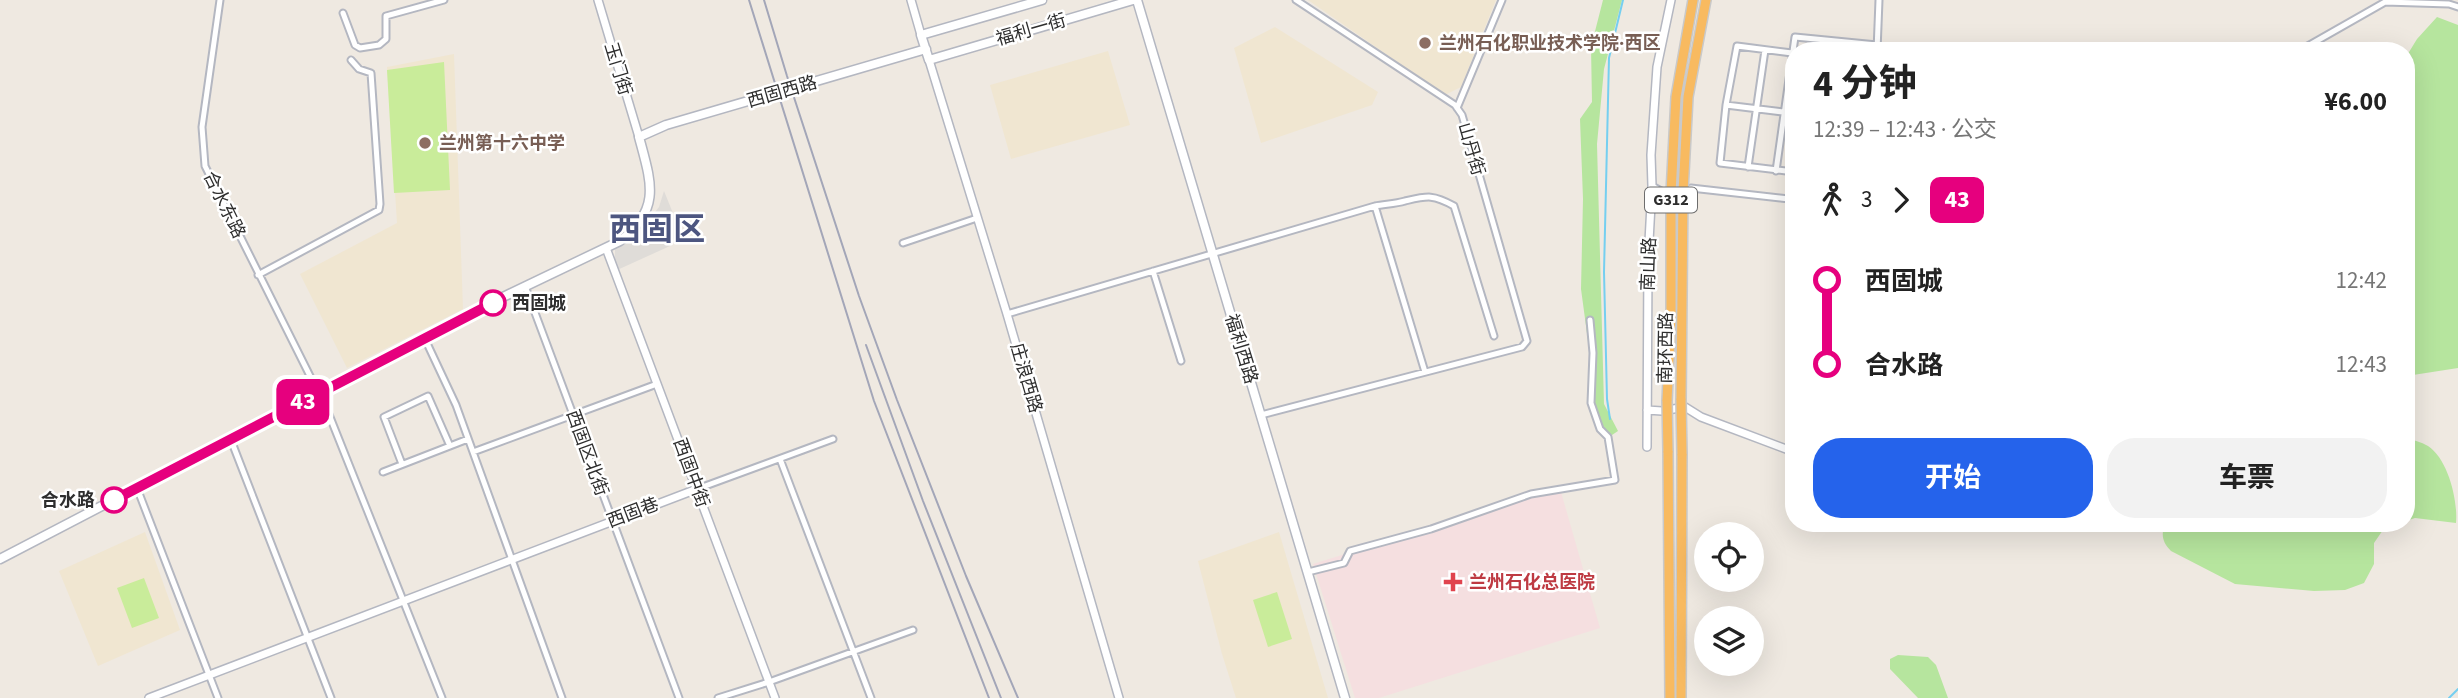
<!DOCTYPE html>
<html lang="zh">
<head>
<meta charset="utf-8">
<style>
  :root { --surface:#fff; --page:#f2f2f2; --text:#222; --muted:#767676; --accent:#2563eb }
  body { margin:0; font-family:"Source Sans 3","Noto Sans SC",sans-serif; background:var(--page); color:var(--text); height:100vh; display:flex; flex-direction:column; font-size:26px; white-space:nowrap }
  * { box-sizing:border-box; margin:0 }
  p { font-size:23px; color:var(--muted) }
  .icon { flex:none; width:38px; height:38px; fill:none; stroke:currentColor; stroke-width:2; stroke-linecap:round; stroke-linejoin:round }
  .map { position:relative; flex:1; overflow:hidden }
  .panel { position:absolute; left:1785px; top:42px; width:630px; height:490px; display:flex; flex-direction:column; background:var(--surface); border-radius:28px; box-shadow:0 7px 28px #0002 }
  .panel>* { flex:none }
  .badge { padding:0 14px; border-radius:10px; font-size:24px; line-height:46px }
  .fabs { position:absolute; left:1694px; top:522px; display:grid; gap:14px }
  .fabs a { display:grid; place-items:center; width:70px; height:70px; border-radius:50%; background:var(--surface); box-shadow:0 7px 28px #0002; font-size:35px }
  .map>.badge { position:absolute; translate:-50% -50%; box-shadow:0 0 0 4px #fff }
  .legs { display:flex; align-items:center; gap:10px; height:77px; padding:0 28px; font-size:23px }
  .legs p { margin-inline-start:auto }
  .headline { display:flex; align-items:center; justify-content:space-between; height:119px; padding:0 28px }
  h1 { font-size:38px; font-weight:700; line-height:52px }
  .primary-button { display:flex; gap:14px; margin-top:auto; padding:14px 28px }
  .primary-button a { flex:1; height:80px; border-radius:28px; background:var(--accent); color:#fff; font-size:28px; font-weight:700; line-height:80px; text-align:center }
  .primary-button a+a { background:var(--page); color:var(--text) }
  ul { padding:0 28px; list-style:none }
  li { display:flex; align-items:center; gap:24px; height:84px; font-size:26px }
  li i { display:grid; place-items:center; width:10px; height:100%; margin:0 9px; background:currentColor }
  li i::after { content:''; width:18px; height:18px; margin:-9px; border:5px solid; border-radius:50%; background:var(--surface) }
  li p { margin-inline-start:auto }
  li:first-child i { background:linear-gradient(#0000 50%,currentColor 0) }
  li:last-child i { background:linear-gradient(currentColor 50%,#0000 0) }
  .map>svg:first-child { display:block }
  .education { fill:#f0e6d1 }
  .medical { fill:#f5dfe0 }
  .green { fill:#b6e59e }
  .pitch { fill:#c9ec9a }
  .plaza { fill:#dfdcd8 }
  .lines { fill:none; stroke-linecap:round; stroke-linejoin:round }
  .stream { stroke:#75cff0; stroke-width:2 }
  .minor-casing { stroke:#b4b7c1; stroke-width:9 }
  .tertiary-casing { stroke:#b4b7c1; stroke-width:10 }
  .secondary-casing { stroke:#b4b7c1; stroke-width:11 }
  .trunk-casing { stroke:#c9c9c9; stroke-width:12 }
  .minor { stroke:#fff; stroke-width:5 }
  .tertiary { stroke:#fff; stroke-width:7 }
  .secondary { stroke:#fff; stroke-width:8 }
  .trunk { stroke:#f8ba60; stroke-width:9 }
  .rail { stroke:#a3a6b8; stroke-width:2 }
  .trunk-bridge-casing { stroke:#c9c9c9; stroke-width:12; stroke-linecap:butt }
  .trunk-bridge { stroke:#f8ba60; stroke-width:9 }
  .line-1-casing { stroke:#fff; stroke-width:16 }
  .line-1 { stroke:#e6007e; stroke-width:10 }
  .education-dot { fill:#8d6e63; stroke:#fff; stroke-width:2.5 }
  .stop-1-dot { fill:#fff; stroke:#e6007e; stroke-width:3.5 }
  .health-dot { fill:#e0444e; stroke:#fff; stroke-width:2.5 }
  .labels { text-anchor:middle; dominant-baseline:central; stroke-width:5; stroke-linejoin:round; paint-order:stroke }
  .shield { fill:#fff; stroke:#6d6d6d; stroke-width:2 }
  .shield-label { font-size:16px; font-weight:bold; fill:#2e2e2e }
  .street-label { font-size:18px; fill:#2e2e2e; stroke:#fff }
  .education-label { font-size:18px; font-weight:bold; fill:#785e54; stroke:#fff; text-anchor:start }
  .stop-label { font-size:18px; font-weight:bold; fill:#2e2e2e; stroke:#fff; text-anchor:start }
  .health-label { font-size:18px; font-weight:bold; fill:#be3a42; stroke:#fff; text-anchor:start }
  .town-label { font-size:32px; font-weight:bold; fill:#4d5680; stroke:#fff }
</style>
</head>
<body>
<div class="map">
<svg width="2458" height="698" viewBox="0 0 2458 698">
  <rect width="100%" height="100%" fill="#efe9e1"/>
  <path class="education" d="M1308,0h188l-35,87 -16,8z
    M1275,27l103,65 -6,13 -111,38 -27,-95z
    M1108,51l22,74 -119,34 -21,-74z
    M454,54l9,255 -116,59 -47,-94 97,-51 -10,-156z
    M145,532l35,98 -82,36 -39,-95z
    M1279,532l36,122 13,44h-92l-14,-44 -24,-93z"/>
  <path class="medical" d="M1561,492l39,136 -221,70h-24l-42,-134 215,-67z"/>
  <path class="green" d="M1603,0h19l-18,69 -7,75 7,260 14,27 -6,4 -11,-4 -7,-12 -3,-56 -10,-74 2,-90 -3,-80 12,-17 -1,-55z
    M2437,17l21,8v343l-45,7h-7v-318l11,-18z
    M2406,438c7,2 15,4 22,8 20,13 30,54 28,77l-41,-5 -9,3z
    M2165,523h232l-12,4 -11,16v21l-10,19 -19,7 -31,1 -79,-7 -64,-33c-9,-9 -10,-16 -6,-28z
    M1898,655l30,2 8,8 12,33h-30l-28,-29v-10z"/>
  <path class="pitch" d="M444,62l6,128 -56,3 -7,-123z
    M144,578l15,40 -27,10 -15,-40z
    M1277,592l15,47 -24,8 -15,-47z"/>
  <path class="plaza" d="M664,191l15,37 -9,18 -55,25v-23l31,-24 13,-17z"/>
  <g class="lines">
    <path class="stream" d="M1610,419l-3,-20 -3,-127 5,-214 14,-58
      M2449,698l9,-9"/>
    <g class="minor-casing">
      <path id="minor" d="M220,0l-18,127 3,39 123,246 114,286
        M343,13l12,32 5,3 19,-3 7,-6v-23l58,-16
        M1877,51l2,-51
        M2299,51l86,-49 64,2 9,3
        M1792,53l-55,-7 -11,59 -6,58 74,9
        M1726,105l57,7
        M1457,108l45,-108
        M1748,167l17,-117
        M1776,171l19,-134 82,8
        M1652,186l11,6
        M1691,188l98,11 5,-2
        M1375,206l50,166
        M903,243l74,-25
        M1153,271l28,90
        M258,275l121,-65 1,-6 -9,-131 -12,-4 -8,-9
        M525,286l154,412
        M1007,314l368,-108c10,-2 20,-2 30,-5 22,-5 28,-7 49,5l40,130
        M425,339l31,66 106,293
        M1261,415l261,-68 5,-6 -65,-226 -7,-10 -159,-105
        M231,440l100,258
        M473,452l184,-68
        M780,459l91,239
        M402,464l-18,-47 44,-21 22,50
        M383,472l85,-33
        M137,488l81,210
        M697,489l136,-50
        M1308,572l36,-9 6,-12 81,-22 100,-35 84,-14 -7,-43 -8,-8 -9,-26 2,-50 -3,-33
        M718,698l51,-16 144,-52"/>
    </g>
    <g class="tertiary-casing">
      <path id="tertiary" d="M598,0l41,137
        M911,0l10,35
        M929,60l78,254 112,384
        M606,248l169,450
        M1647,410l15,1 23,-4 16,10 93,35
        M1647,447l1,-187 4,-74 -1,-31 6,-88 14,-67
        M149,698l548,-209"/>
    </g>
    <g class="secondary-casing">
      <path id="secondary" d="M1042,0l-121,35 8,25 204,-60
        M1137,0l208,698
        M0,559l501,-261 119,-57c42,-32 31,-59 19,-104l27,-12 260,-76"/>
    </g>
    <g class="trunk-casing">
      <path id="trunk" d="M1681,400l2,-208 5,-95 18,-97
        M1667,401l4,-86v-122l5,-96 17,-97
        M1668,451l2,247
        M1681,698l1,-244"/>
    </g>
    <use href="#minor" class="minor"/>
    <use href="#tertiary" class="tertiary"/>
    <use href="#secondary" class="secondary"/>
    <use href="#trunk" class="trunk"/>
    <path class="rail" d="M749,0l125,401 115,297
      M764,0l23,76 72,220 38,104 69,176 52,122
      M866,345l57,156 78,197"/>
    <g class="trunk-bridge-casing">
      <path id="trunk-bridge" d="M1681,400l1,54
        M1667,401l1,50"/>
    </g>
    <use href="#trunk-bridge" class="trunk-bridge"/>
  </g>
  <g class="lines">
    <g class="line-1-casing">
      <path id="line-1" d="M114,500l379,-197"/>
    </g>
    <use href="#line-1" class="line-1"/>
  </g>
  <g class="education-dot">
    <circle cx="1425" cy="43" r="7"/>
    <circle cx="425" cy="143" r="7"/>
  </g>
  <g class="stop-1-dot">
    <circle cx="493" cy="303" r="12"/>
    <circle cx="114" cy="500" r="12"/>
  </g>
  <path class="health-dot" d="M1449.5 571.5h7v7h7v7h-7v7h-7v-7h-7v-7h7z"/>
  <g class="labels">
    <rect class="shield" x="1645" y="187.5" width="52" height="25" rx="5"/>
    <g class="shield-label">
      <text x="1671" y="200">G312</text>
    </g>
    <g class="street-label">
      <text transform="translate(1031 30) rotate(-16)">福利一街</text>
      <text transform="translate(618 69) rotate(73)">玉门街</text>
      <text transform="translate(782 92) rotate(-16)">西固西路</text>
      <text transform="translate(1471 149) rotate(74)">山丹街</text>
      <text transform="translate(224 205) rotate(64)">合水东路</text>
      <text transform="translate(1649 264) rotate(-88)">南山路</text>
      <text transform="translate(1666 348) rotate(-89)">南环西路</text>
      <text transform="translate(1241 349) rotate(73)">福利西路</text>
      <text transform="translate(1026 378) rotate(74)">庄浪西路</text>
      <text transform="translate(587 453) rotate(70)">西固区北街</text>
      <text transform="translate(691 473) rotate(70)">西固中街</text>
      <text transform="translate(633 513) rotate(-21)">西固巷</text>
    </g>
    <g class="education-label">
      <text x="1439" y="43">兰州石化职业技术学院·西区</text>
      <text x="439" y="143">兰州第十六中学</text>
    </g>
    <g class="stop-label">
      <text x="512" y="303">西固城</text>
      <text x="95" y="500" text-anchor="end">合水路</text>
    </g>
    <g class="health-label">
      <text x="1469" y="582">兰州石化总医院</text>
    </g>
    <g class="town-label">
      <text x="657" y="230">西固区</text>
    </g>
  </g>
</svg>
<div class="fabs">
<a><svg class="icon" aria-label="locate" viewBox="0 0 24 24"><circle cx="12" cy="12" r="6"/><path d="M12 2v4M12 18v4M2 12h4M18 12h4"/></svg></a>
<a><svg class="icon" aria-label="layers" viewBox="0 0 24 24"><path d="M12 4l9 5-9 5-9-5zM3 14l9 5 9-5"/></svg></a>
</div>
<b class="badge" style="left:303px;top:402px;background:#e6007e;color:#fff">43</b>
<section class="panel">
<div class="headline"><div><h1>4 分钟</h1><p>12:39 – 12:43 · 公交</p></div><b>¥6.00</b></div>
<div class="legs"><svg class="icon" aria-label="walk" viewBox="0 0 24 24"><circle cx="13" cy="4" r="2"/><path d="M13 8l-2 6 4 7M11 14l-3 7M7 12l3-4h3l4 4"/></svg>3<svg class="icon" aria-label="forward" viewBox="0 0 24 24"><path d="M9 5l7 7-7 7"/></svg><b class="badge" style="background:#e6007e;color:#fff">43</b></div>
<ul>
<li><i style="color:#e6007e"></i><b>西固城</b><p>12:42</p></li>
<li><i style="color:#e6007e"></i><b>合水路</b><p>12:43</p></li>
</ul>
<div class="primary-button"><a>开始</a><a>车票</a></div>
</section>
</div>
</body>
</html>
